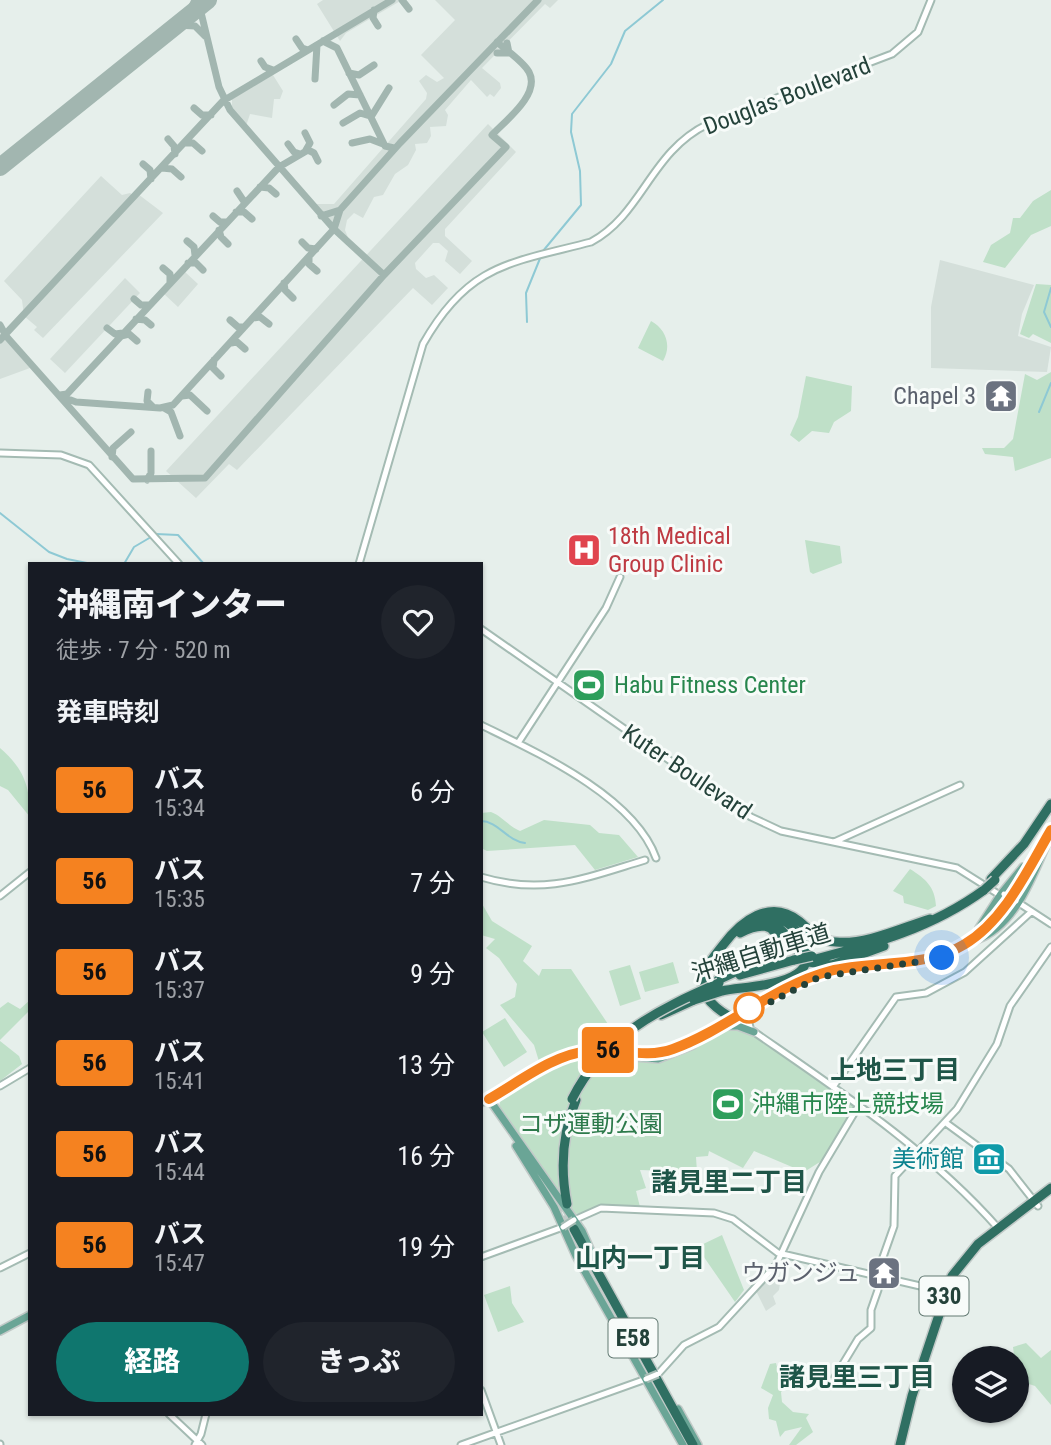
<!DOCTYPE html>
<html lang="ja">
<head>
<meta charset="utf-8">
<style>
  :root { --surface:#171b24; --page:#20242c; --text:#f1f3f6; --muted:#9ea1a6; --accent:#0f766e }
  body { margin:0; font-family:"Roboto Condensed","Noto Sans JP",sans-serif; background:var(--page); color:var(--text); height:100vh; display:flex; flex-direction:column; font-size:26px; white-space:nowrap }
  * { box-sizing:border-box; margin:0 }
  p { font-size:23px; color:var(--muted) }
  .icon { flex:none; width:38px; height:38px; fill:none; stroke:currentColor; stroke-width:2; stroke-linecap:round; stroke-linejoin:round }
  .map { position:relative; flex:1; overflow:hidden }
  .drawer { position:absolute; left:28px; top:562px; width:455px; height:854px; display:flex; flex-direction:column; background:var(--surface); border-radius:0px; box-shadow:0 2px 5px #0004 }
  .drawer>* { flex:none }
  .badge { padding:0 14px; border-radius:5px; font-size:24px; line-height:46px }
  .controls { position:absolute; left:952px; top:1346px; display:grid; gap:14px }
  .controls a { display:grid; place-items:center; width:77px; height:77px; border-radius:50%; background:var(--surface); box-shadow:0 2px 5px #0004; font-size:35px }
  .you { position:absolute; width:35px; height:35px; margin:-18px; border:5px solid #fff; border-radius:50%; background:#1a73e8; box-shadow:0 0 0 10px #1a73e833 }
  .map>.badge { position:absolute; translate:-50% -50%; box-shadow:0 0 0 4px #fff }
  h2 { padding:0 28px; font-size:26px; line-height:63px }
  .round { display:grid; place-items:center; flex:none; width:74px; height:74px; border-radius:37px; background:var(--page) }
  .head { display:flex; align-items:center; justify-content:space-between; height:119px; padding:0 28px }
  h1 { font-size:33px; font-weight:800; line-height:52px }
  .action { display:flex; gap:14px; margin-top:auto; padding:14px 28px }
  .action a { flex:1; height:80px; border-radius:42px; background:var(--accent); color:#fff; font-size:28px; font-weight:800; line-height:80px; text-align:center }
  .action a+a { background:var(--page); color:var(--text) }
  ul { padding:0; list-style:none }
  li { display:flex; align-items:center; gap:21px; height:91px; padding:0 28px }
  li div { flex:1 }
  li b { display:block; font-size:26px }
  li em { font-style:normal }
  li .badge { min-width:77px; font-weight:700; text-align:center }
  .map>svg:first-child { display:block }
  .built { fill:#d4dfda }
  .green { fill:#bfe0c8 }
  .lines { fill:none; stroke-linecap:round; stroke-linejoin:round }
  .stream { stroke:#8ec9d4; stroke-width:2 }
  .taxiway { stroke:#a2b6b0; stroke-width:7 }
  .runway { stroke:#a2b6b0; stroke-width:18 }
  .highway-tunnel { stroke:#bfccc8; stroke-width:9; stroke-dasharray:9 4.5; stroke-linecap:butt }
  .secondary-casing { stroke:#a4bbb3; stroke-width:9 }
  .primary-casing { stroke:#c2cac8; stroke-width:10 }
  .highway-casing { stroke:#c2cac8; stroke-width:12 }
  .secondary { stroke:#fff; stroke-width:5 }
  .primary { stroke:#6aa596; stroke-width:7 }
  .highway { stroke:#2f6f62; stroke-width:9 }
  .secondary-bridge-casing { stroke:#a4bbb3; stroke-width:9; stroke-linecap:butt }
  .highway-bridge-casing { stroke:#c2cac8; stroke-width:12; stroke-linecap:butt }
  .secondary-bridge { stroke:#fff; stroke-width:5 }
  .highway-bridge { stroke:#2f6f62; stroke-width:9 }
  .line-casing { stroke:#fff; stroke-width:16 }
  .line { stroke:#f58220; stroke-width:10 }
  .walk { stroke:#24423a; stroke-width:7; stroke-dasharray:0 12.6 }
  .stop-dot { fill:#fff; stroke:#f58220; stroke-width:3.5 }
  .labels { text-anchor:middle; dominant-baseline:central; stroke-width:6; stroke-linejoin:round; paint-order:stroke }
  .shield { fill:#f7fbf9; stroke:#637a73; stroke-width:2 }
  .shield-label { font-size:23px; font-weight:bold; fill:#24423a }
  .street-label { font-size:24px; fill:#24423a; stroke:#f7fbf9 }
  .worship-label { font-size:24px; fill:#5b616d; stroke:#f7fbf9; text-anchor:end }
  .health-label { font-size:24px; fill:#be3a42; stroke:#f7fbf9; text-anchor:start }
  .leisure-label { font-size:24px; fill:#27864d; stroke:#f7fbf9; text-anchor:start }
  .park-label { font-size:24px; fill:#2d7a4b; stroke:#f7fbf9 }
  .culture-label { font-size:24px; fill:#0d838f; stroke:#f7fbf9; text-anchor:end }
  .neighbourhood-label { font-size:26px; font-weight:bold; fill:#1f5548; stroke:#f7fbf9 }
</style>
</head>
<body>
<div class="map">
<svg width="1051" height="1445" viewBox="0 0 1051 1445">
  <rect width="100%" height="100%" fill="#e6efeb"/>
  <path class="built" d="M323,0h79l-56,33 -6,8 -23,-37z
    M435,0h123l-8,8 -5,-4 -63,64 18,15 1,5 -7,9 -4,-3 -3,3 -16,-17 -26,30 3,5 -2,11 -16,1 1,9 -4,7 -12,1 1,6 -8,15 -13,9 -12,21 -9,2 -11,21 -9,-5 -7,7 -2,10 4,10 -34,-36h19l92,-105 1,-6 -8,-12 7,-6 11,7 7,-4 -23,-23 34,-35z
    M273,75l10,16 -3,8h-6l-2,19 -22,-4 -4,12 -14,-16v-11z
    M488,124l28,28 -71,77v7l27,25 -12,13 -15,-13 3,-10 -9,-8h-6l-18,20 1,6 10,9 8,-3 14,13 -16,17 -19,-17 -176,182 -8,-6 -33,34 -30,-27z
    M101,176l21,19 8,-2 5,3 3,-2 25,19 -120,125 -9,-8 3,-3 -13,-11 -2,-16 -18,-19z
    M940,260l94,25 -12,29 -4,22 33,11 -4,25 -116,-4v-61z
    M184,271l14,13 -20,23 -15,-14z
    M125,278l15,15 -75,80 -15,-14z
    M0,337l4,2 26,29 -30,11z
    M771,1275l10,2 -2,13 -6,6 3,8 -10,7 -10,-20z"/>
  <path class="green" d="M1051,190v36l-20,9 -26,33 -22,-6 8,-17 19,-12 3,-15h7l13,-17z
    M1036,284l15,1v58l-18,-9 -4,4 -9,-4z
    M651,321c15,8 21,25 12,40l-25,-13z
    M1051,372v86l-36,13 -2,-14 -28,-3 -3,-6h22l9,-9 12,-65 12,6z
    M806,376l46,10 -1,25 -17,11 -5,11 -17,-2 -13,11 -9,-7 8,-18z
    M805,540l35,6 2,17 -29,11 -3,-2z
    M0,748c24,21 30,38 30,69l-22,-27 -8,-4z
    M491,812c11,4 16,13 29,19l24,-11 46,5 9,8 20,2 19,22 -43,13 -20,-25 -88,6 -6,-3v-35z
    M910,869c16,10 25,18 26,37l-8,4 -24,-7 -1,-7 -10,-5z
    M481,902l11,19 40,25 -9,15 16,15 3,-7h29l43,64 -14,15 -59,20 -7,-23 -34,-40 15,-8 2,-13 -18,-26 -13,-10 9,-9 -14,-4z
    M673,962l6,21 -34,9 -6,-20z
    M630,965l11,34 -21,7 -11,-35z
    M30,1000v10l-30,30v-32l8,-6 12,7z
    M505,1018l22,34 -23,15 -22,-35z
    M727,1028l18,2 110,77 -32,53 -19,12 -50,-21 -11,17 -34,-17 -1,5 -12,1 1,15 -57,-2 6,18 -10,3 4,16 -38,-1 -29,9 -74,-108 2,-9c24,-13 50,-32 77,-40 27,-7 55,5 81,3 26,-3 47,-20 68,-33z
    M0,1041l19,15 3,8 -22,17z
    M722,1235l22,55 -9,12 -38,-55z
    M510,1286l2,17 12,19 -26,10 -14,-37z
    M1026,1343l15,15 10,-8v55l-16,-19 -18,-6v-22h-9l6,-3 -1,-8z
    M776,1363l5,20h3l1,5 -4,4 1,10 11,10 16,2 -3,4 7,14 -17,13h-7l13,-18 -17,4 -5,6 -4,-16 -7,-2 -1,-11 5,-13 -12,-7 9,-24z"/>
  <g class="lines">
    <path class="stream" d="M543,251l38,-46 -1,-34 -9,-39 1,-18 39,-50 14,-33 38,-31
      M1051,288l-7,24 7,15
      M527,322l-1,-29 15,-37
      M1039,412l12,-29
      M0,513l49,39 18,7 25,5
      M156,534l22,1 26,29
      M124,564l10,-17 17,-10
      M216,564h19
      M481,821c17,0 26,20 44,22"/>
    <path class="taxiway" d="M198,0l21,87 11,23 104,119 50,46
      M402,0l7,9
      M374,10l-1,8 5,8
      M186,18l9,-18
      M177,25l18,1 10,10
      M296,39l6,9 6,2
      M323,41l14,7 48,98 9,2
      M497,53h12l-2,-10
      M261,61l4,6 8,3
      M349,73l10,2 15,-10
      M315,79l2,-34
      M334,105l14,-11 12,1
      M194,108l8,7h9
      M371,117l18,-29
      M343,123l17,-10 10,3
      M305,133l5,10 -4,7
      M168,139l6,7 1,8
      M185,143h8l9,8
      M352,143l18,-4 13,5
      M288,144l6,8 6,2
      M143,164l7,6 1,9
      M162,168l10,1 9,8
      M260,187l9,1 7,6
      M237,191l8,12
      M236,212h8l8,7
      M213,216l7,6h7
      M321,216l19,-6 60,-67 138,-143
      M219,230l2,7 7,7
      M187,241l7,6 1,8
      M302,242l6,6 8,1
      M309,257v7l8,7
      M188,263h8l7,7
      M163,268l7,6v8
      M284,283l1,7 8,8
      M134,299l7,6h8
      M253,318l7,-1 9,7
      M136,319l9,1 6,5
      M230,320l8,7h6
      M0,325l6,11 127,143 72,-1 179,-203 122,-128 -14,-12c13,-14 49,-41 37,-63 -6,-11 -22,-21 -32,-30
      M107,328l8,6 8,-1
      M121,336l8,-2 8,7
      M0,340l223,-239 169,-101
      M231,343l6,-1 8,7
      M214,360l-1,8 8,8
      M148,392l-1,9 6,6
      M60,395l7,-1 212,-227 29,-17 6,3 4,8
      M60,396l16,6 84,6 13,-3 161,-176 6,-19
      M182,396l8,-1 17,16
      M164,408l7,4 9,24
      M112,457l1,-9 18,-16
      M147,480l4,-7v-22"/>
    <path class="runway" d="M0,167l208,-167"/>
    <path class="highway-tunnel" d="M562,1202l9,29"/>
    <g class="secondary-casing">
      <path id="secondary" d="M0,453l61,2 28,10 90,99
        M359,564l64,-220c45,-80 87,-81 168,-102 52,-28 59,-90 117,-118l184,-70 26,-22 13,-32
        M481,629l270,188 30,14 176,37 46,29
        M481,725c55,27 153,71 175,133
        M518,743l88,-135 14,-31
        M834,842l126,-57
        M481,877c63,19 104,1 164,-17
        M0,896l30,-24
        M1016,901l35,23
        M737,1020c90,63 188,125 261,208
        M750,1027l-2,-8 5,-8
        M0,1086l30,-18
        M833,1087l63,-90 30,-4 39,-21 66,-60
        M946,1123l63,46 29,37
        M574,1220l27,-12 113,5 19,6 45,34 168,39
        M481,1257l82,-30
        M0,1268l30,-15
        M658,1374l26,-29 35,-18 57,-62 43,-93 40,-67
        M835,1377l23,-38 13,-11v-18l7,-20 4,-30 12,-34 1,-50 62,-67 40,-65 13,-38 41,-59
        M481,1390l20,55
        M169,1414l33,31
        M0,1444v1
        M195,1445l6,-11 5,-20
        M461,1445l185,-66"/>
    </g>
    <g class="primary-casing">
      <path id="primary" d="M979,928l22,-34 22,-27
        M976,940c38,-13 56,-62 70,-95
        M725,1026h13l16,6
        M613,1055l45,4 35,-14
        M489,1099l93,132 12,27
        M481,1103c32,-18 68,-46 104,-52 31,-5 60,9 90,-3 54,-20 99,-63 156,-77 44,-11 95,-2 135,-27 39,-25 61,-75 85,-114
        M516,1146l38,61 22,49 107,189
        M0,1331l30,-16
        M678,1409l20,36"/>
    </g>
    <g class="highway-casing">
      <path id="highway" d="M991,879l33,-35 27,-40
        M750,925c26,-14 41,17 54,35
        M812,960c62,-16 120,-32 172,-70
        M808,962l24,3 52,-19
        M740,975l54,-15
        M718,980l52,-24 7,-10c1,-26 -20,-22 -37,-13
        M722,991c27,-6 105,-4 80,-51 -7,-14 -19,-22 -34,-24
        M661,1015l33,-15
        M737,1020c-12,-5 -32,-18 -34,-32 -3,-17 10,-30 20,-43 18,-24 47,-47 76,-24 12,10 20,20 37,21 30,3 65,-14 94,-23
        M567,1204c-7,-36 -5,-70 9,-104
        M574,1229l119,216
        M900,1445l12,-49 40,-120 26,-32 73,-56"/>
    </g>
    <use href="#secondary" class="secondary"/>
    <use href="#primary" class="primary"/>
    <use href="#highway" class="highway"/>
    <g class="secondary-bridge-casing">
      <path id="secondary-bridge" d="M1004,894l12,7
        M563,1227l11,-7
        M646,1379l12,-5"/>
    </g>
    <g class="highway-bridge-casing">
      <path id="highway-bridge" d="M984,890l11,-10
        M794,960l18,-4
        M694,1000l28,-9
        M572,1099c32,-63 85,-89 147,-116"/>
    </g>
    <use href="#secondary-bridge" class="secondary-bridge"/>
    <use href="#highway-bridge" class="highway-bridge"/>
  </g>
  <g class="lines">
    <g class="line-casing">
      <path id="line" d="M489,1099c30,-17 65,-45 100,-48 29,-3 56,8 84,-2 55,-20 100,-63 157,-78 44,-11 95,-2 135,-27 40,-24 63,-75 86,-114"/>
    </g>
    <use href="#line" class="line"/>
    <path class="walk" d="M749,1008l4,3 66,-34 123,-19"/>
  </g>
  <defs>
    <g id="temple-square" transform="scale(1.75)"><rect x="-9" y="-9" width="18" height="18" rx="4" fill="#6b7280" stroke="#f7fbf9"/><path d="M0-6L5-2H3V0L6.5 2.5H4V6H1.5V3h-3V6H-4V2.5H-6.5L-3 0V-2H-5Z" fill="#fff"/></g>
    <g id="hospital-square" transform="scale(1.75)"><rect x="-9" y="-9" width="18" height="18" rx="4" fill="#e0444e" stroke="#f7fbf9"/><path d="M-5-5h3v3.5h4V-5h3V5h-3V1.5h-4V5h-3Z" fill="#fff"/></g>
    <g id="stadium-square" transform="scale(1.75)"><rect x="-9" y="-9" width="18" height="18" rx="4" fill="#2e9e5b" stroke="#f7fbf9"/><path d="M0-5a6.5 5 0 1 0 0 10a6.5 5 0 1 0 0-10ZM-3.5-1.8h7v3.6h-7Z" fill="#fff"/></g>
    <g id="museum-square" transform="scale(1.75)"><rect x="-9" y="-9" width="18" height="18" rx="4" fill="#0f9aa8" stroke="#f7fbf9"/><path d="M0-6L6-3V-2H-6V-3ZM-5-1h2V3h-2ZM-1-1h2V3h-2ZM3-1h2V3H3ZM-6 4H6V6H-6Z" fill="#fff"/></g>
  </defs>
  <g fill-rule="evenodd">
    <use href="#temple-square" x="1001" y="396"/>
    <use href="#hospital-square" x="584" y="550"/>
    <use href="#stadium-square" x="589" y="685"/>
    <use href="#stadium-square" x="728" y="1104"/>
    <use href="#museum-square" x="989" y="1159"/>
    <use href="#temple-square" x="884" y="1273"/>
  </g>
  <circle class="stop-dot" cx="749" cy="1008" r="14"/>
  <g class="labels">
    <g class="shield">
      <rect x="919.5" y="1276.5" width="49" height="39" rx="5"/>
      <rect x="608.5" y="1318.5" width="49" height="39" rx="5"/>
    </g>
    <g class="shield-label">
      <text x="944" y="1296">330</text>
      <text x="633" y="1338">E58</text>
    </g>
    <g class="street-label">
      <text transform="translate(787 96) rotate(-21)">Douglas Boulevard</text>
      <text transform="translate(687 772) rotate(34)">Kuter Boulevard</text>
      <text transform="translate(761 953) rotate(-17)">沖縄自動車道</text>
    </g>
    <g class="worship-label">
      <text x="976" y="396">Chapel 3</text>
      <text x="860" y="1273">ウガンジュ</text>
    </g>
    <g class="health-label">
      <text x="608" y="536">18th Medical<tspan x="608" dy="28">Group Clinic</tspan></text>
    </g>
    <g class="leisure-label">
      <text x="614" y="685">Habu Fitness Center</text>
      <text x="752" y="1104">沖縄市陸上競技場</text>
    </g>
    <g class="park-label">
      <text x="591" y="1124">コザ運動公園</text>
    </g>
    <g class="culture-label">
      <text x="964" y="1159">美術館</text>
    </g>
    <g class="neighbourhood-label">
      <text x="895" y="1070">上地三丁目</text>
      <text x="729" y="1182">諸見里二丁目</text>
      <text x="640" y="1258">山内一丁目</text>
      <text x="857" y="1377">諸見里三丁目</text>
    </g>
  </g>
</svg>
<div class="controls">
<a><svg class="icon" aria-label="layers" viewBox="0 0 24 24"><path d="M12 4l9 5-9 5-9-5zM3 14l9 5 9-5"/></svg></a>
</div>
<div class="you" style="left:942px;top:958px"></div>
<b class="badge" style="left:608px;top:1050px;background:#f58220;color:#111">56</b>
<section class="drawer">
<div class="head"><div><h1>沖縄南インター</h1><p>徒歩 · 7 分 · 520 m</p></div><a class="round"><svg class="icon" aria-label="heart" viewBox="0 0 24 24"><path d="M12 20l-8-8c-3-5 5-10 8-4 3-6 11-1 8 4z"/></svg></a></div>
<h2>発車時刻</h2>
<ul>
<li><span class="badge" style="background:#f58220;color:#111">56</span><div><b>バス</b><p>15:34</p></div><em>6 分</em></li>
<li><span class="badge" style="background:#f58220;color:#111">56</span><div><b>バス</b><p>15:35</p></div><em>7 分</em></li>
<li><span class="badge" style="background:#f58220;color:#111">56</span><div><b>バス</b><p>15:37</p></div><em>9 分</em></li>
<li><span class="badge" style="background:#f58220;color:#111">56</span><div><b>バス</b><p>15:41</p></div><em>13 分</em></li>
<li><span class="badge" style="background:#f58220;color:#111">56</span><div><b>バス</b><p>15:44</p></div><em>16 分</em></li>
<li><span class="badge" style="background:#f58220;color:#111">56</span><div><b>バス</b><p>15:47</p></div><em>19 分</em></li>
</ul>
<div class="action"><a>経路</a><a>きっぷ</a></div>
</section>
</div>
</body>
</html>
